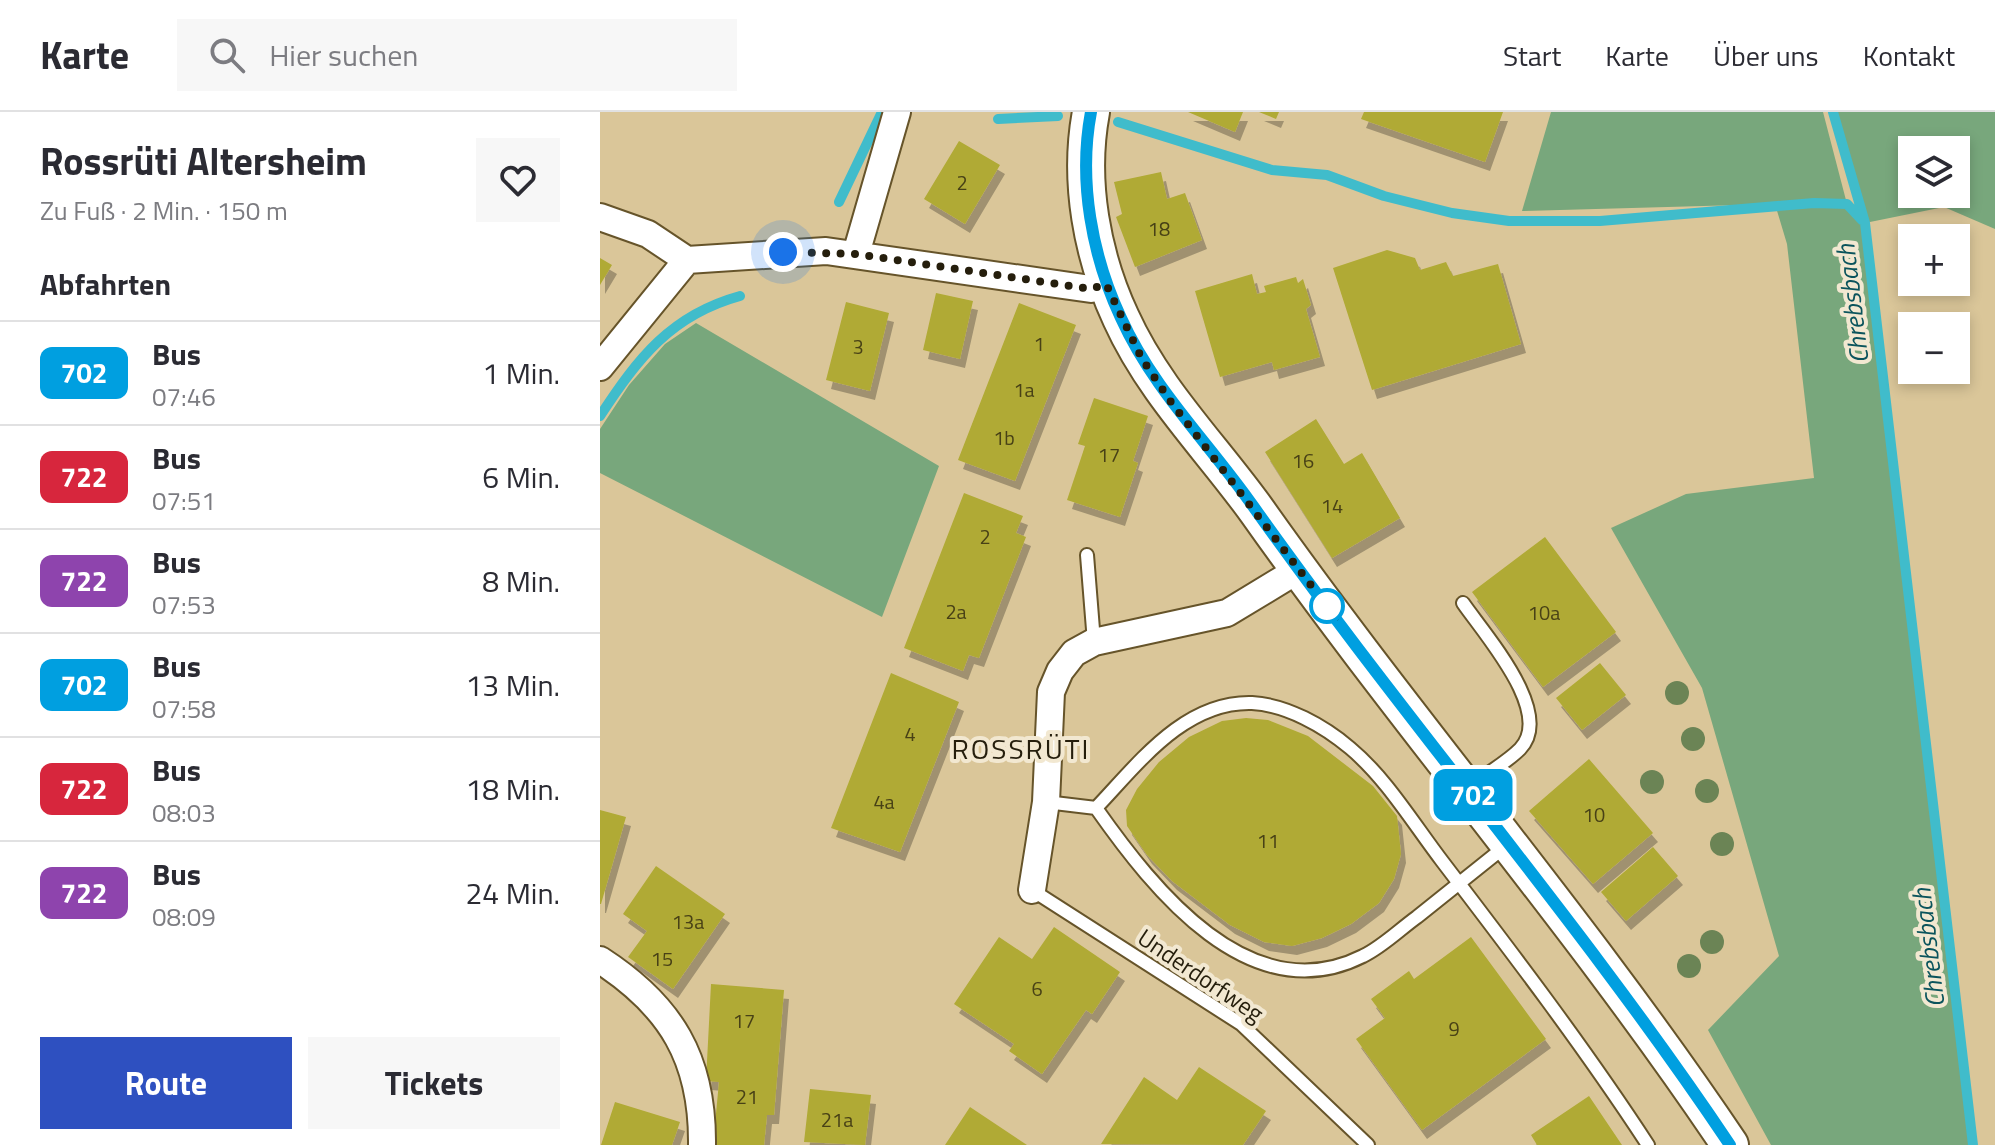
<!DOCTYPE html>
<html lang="de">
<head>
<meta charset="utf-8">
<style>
  :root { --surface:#fff; --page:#f7f7f7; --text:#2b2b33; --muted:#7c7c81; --line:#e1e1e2; --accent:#2e50c0 }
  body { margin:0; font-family:"Titillium Web",sans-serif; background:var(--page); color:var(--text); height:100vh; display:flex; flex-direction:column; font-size:30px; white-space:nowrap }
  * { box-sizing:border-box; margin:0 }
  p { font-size:26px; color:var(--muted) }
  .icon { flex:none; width:44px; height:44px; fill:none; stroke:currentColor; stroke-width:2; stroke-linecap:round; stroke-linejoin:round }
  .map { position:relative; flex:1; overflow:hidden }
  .sheet { display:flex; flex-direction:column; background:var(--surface); width:600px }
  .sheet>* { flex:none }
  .badge { padding:0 16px; border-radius:12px; font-size:28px; line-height:52px }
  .buttons { position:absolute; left:1298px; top:24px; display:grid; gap:16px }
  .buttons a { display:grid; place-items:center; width:72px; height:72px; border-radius:0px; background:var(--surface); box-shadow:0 4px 12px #0003; font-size:40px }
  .you { position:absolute; width:40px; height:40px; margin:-20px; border:6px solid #fff; border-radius:50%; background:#1a73e8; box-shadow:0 0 0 12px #1a73e833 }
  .map>.badge { position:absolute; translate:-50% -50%; box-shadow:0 0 0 4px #fff }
  h2 { padding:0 40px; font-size:30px; line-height:72px }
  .round { display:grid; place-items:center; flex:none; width:84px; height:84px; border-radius:0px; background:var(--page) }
  .summary { display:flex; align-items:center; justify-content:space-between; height:136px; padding:0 40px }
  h1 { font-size:38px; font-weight:700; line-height:60px }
  .action { display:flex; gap:16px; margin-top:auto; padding:16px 40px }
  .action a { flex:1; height:92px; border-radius:0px; background:var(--accent); color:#fff; font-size:32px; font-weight:700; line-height:92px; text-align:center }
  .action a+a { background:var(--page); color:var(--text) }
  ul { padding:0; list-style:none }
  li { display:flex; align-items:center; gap:24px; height:104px; padding:0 40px; border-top:2px solid var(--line) }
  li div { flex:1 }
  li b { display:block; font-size:30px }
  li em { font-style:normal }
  li .badge { min-width:88px; font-weight:700; text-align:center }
  header { display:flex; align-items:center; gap:48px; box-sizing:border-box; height:112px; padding:0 40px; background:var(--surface); border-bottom:2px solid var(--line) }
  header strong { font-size:38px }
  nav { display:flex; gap:44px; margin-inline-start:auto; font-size:28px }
  .search { width:560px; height:72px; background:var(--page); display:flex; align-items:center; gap:20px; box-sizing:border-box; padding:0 28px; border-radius:0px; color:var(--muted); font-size:30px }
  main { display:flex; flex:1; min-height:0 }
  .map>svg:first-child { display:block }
  .green { fill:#78a77c; fill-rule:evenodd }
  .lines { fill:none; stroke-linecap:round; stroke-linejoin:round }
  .stream { stroke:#40bccb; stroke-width:10 }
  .building { fill:#b0aa34; filter:url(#shadow) }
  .lane-casing { stroke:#66542a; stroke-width:16 }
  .street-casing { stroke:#66542a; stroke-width:30 }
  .secondary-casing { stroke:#66542a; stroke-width:40 }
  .lane { stroke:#fff; stroke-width:12 }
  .street { stroke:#fff; stroke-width:26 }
  .secondary { stroke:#fff; stroke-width:36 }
  .tree { fill:#6b8455 }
  .line-casing { stroke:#fff; stroke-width:18 }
  .line { stroke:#009fe0; stroke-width:12 }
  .walk { stroke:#251e0c; stroke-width:8; stroke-dasharray:0 14.4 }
  .stop-dot { fill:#fff; stroke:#009fe0; stroke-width:4 }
  .labels { text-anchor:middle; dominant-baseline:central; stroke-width:8; stroke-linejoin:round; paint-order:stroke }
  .number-label { font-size:20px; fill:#484116 }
  .street-label { font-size:24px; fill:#251e0c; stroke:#f2e8d1 }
  .water-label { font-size:26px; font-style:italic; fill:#0b545c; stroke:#f2e8d1 }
  .quarter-label { font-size:28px; letter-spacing:2px; fill:#251e0c; stroke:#f2e8d1 }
</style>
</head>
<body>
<header>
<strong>Karte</strong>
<div class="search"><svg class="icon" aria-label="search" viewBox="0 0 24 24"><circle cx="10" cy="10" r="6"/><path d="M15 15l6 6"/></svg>Hier suchen</div>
<nav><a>Start</a><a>Karte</a><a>Über uns</a><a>Kontakt</a></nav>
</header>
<main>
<section class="sheet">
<div class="summary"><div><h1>Rossrüti Altersheim</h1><p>Zu Fuß · 2 Min. · 150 m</p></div><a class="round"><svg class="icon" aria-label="heart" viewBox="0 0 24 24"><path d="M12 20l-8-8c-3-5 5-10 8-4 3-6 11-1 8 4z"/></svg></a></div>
<h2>Abfahrten</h2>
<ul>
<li><span class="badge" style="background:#009fe0;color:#fff">702</span><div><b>Bus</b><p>07:46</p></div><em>1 Min.</em></li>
<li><span class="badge" style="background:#d7263d;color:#fff">722</span><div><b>Bus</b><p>07:51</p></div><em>6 Min.</em></li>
<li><span class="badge" style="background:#8e44ad;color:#fff">722</span><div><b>Bus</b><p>07:53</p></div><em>8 Min.</em></li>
<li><span class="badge" style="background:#009fe0;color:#fff">702</span><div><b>Bus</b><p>07:58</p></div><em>13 Min.</em></li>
<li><span class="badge" style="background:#d7263d;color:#fff">722</span><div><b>Bus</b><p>08:03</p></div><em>18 Min.</em></li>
<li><span class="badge" style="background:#8e44ad;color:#fff">722</span><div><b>Bus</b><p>08:09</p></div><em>24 Min.</em></li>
</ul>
<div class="action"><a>Route</a><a>Tickets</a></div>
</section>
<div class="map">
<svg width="1395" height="1033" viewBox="0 0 1395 1033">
  <defs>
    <filter id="shadow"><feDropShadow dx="5" dy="9" stdDeviation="0" flood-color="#0004"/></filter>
  </defs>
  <rect width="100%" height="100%" fill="#dac699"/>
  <path class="green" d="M951,0h272l24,92 16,17 -30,-109h162v117l-51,-22 -79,16 108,922h-202l-63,-115 71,-74 -77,-268 -91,-160 75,-34 128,-16 -27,-234 -12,-40 -253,7zM1356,38v44h-44v-44z
    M96,211l243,143 -57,151 -282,-144v-44l29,-44 36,-41z"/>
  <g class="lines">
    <path class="stream" d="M1233,0l32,111 108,922
      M398,7l60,-3
      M518,10l154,48 55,5 57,21 68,17 57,8h91l214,-18 33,1 15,16
      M239,90l42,-88
      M0,304c38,-58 71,-101 140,-120"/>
  </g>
  <path class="building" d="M588,0h55l-8,20z
    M659,0h20l-3,7z
    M764,0h139l-18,50 -124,-43z
    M359,29l41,24 -35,59 -41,-25z
    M561,60l6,27 18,-6 17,47 -67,27 -19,-50 6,-3 -8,-32z
    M787,138l28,8 5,12 26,-8 7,14 45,-12 23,80 -149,46 -39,-122z
    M0,146l12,7 -12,20z
    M652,162l5,20 9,-2 -2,-6 32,-9 2,6 5,-4 8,26 -5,4 14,48 -46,13 -2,-8 -52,15 -25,-86z
    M336,181l37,8 -13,58 -37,-9z
    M246,190l43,11 -19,78 -44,-11z
    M419,191l57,22 -61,156 -57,-21z
    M494,286l54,18 -15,45 5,2 -18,54 -53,-17 18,-54 -7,-2z
    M716,307l28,45 18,-11 38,65 -68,40 -67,-106z
    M364,381l59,23 -7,17 10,4 -47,121 -10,-3 -6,16 -59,-23z
    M945,425l71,95 -73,55 -71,-95z
    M1000,551l26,32 -44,35 -26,-32z
    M291,561l68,29 -59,150 -69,-24z
    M646,606l22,2 40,16 65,50 24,30 4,38 -7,25 -15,24 -28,21 -29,14 -30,8 -28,-4 -34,-17 -58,-44 -25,-26 -20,-29 -1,-16 11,-21 22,-27 30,-25 33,-16z
    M989,647l64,74 -60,51 -64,-73z
    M0,698l26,7 -25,87h-1z
    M1053,735l25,29 -52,45 -25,-29z
    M56,754l69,48 -52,75 -45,-32 19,-26 -24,-17z
    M454,815l66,45 -28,42 -6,-4 -44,64 -33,-23 5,-7 -60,-40 45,-67 33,22z
    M871,825l75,102 -124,91 -66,-91 29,-21 -14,-19 38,-28 5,8z
    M111,872l73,6 -10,125h-7l-3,30h-51l6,-63 -13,-1z
    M599,955l67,44 -23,34 -142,-1 43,-67 33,23z
    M210,977l61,6 -6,50 -61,-3z
    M989,984l33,49h-85l-6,-10z
    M15,990l65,20 -8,23h-71z
    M370,995l57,38h-82z"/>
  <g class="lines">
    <g class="lane-casing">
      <path id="lane" d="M487,443l7,87
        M863,491c22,32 92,110 57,146 -14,14 -34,25 -50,37
        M446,690l50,6c57,81 154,205 267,148 19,-9 36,-26 54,-39 30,-24 60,-48 90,-72
        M496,696c42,-44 88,-107 156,-105 35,2 72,23 98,45 36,30 63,75 92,113 71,93 142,186 206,284
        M432,778l209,134 127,121"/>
    </g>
    <g class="street-casing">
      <path id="street" d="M0,105l48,17 39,26 139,-9 265,38 15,-5
        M256,142l41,-142
        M0,255l87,-107
        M432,778l14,-88 5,-110 9,-21 14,-18 20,-11 133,-29 71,-43
        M0,848c71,46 103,99 102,185"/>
    </g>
    <g class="secondary-casing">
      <path id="secondary" d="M491,0c-13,69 1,144 30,206 33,73 90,129 136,193 152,215 326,415 473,634"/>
    </g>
    <use href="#lane" class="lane"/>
    <use href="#street" class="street"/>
    <use href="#secondary" class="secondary"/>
  </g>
  <g class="tree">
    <circle cx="1077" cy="581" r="12"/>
    <circle cx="1093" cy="627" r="12"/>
    <circle cx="1052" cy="670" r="12"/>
    <circle cx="1107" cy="679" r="12"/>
    <circle cx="1122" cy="732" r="12"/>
    <circle cx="1112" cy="830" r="12"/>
    <circle cx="1089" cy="854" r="12"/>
  </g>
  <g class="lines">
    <g class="line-casing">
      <path id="line" d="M491,0c-13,69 1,144 30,206 32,71 88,125 132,188 154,217 329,418 477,639"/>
    </g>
    <use href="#line" class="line"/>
    <path class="walk" d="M183,140l73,2 235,35 15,-5 36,75 29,43 165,216 -9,-12"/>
  </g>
  <circle class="stop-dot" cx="727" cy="494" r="16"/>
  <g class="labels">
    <g class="number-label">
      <text x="362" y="70">2</text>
      <text x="559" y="116">18</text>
      <text x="439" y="231">1</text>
      <text x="258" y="234">3</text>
      <text x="424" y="277">1a</text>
      <text x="404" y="325">1b</text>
      <text x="509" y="342">17</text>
      <text x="703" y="348">16</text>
      <text x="732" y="393">14</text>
      <text x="385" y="424">2</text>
      <text x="356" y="499">2a</text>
      <text x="944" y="500">10a</text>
      <text x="310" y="621">4</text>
      <text x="284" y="689">4a</text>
      <text x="994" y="702">10</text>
      <text x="668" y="728">11</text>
      <text x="88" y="809">13a</text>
      <text x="62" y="846">15</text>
      <text x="437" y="876">6</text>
      <text x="144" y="908">17</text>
      <text x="854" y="916">9</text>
      <text x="147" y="984">21</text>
      <text x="237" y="1007">21a</text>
    </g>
    <g class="street-label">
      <text transform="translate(601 863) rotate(34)">Underdorfweg</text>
    </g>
    <g class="water-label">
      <text transform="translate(1252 192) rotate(-97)">Chrebsbach</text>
      <text transform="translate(1328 836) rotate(-97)">Chrebsbach</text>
    </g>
    <g class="quarter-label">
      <text x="421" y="636">ROSSRÜTI</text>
    </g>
  </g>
</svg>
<div class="buttons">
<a><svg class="icon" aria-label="layers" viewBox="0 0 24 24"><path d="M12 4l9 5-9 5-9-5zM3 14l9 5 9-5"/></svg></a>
<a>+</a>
<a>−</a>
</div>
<div class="you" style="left:183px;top:140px"></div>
<b class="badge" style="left:873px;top:683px;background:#009fe0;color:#fff">702</b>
</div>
</main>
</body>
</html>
